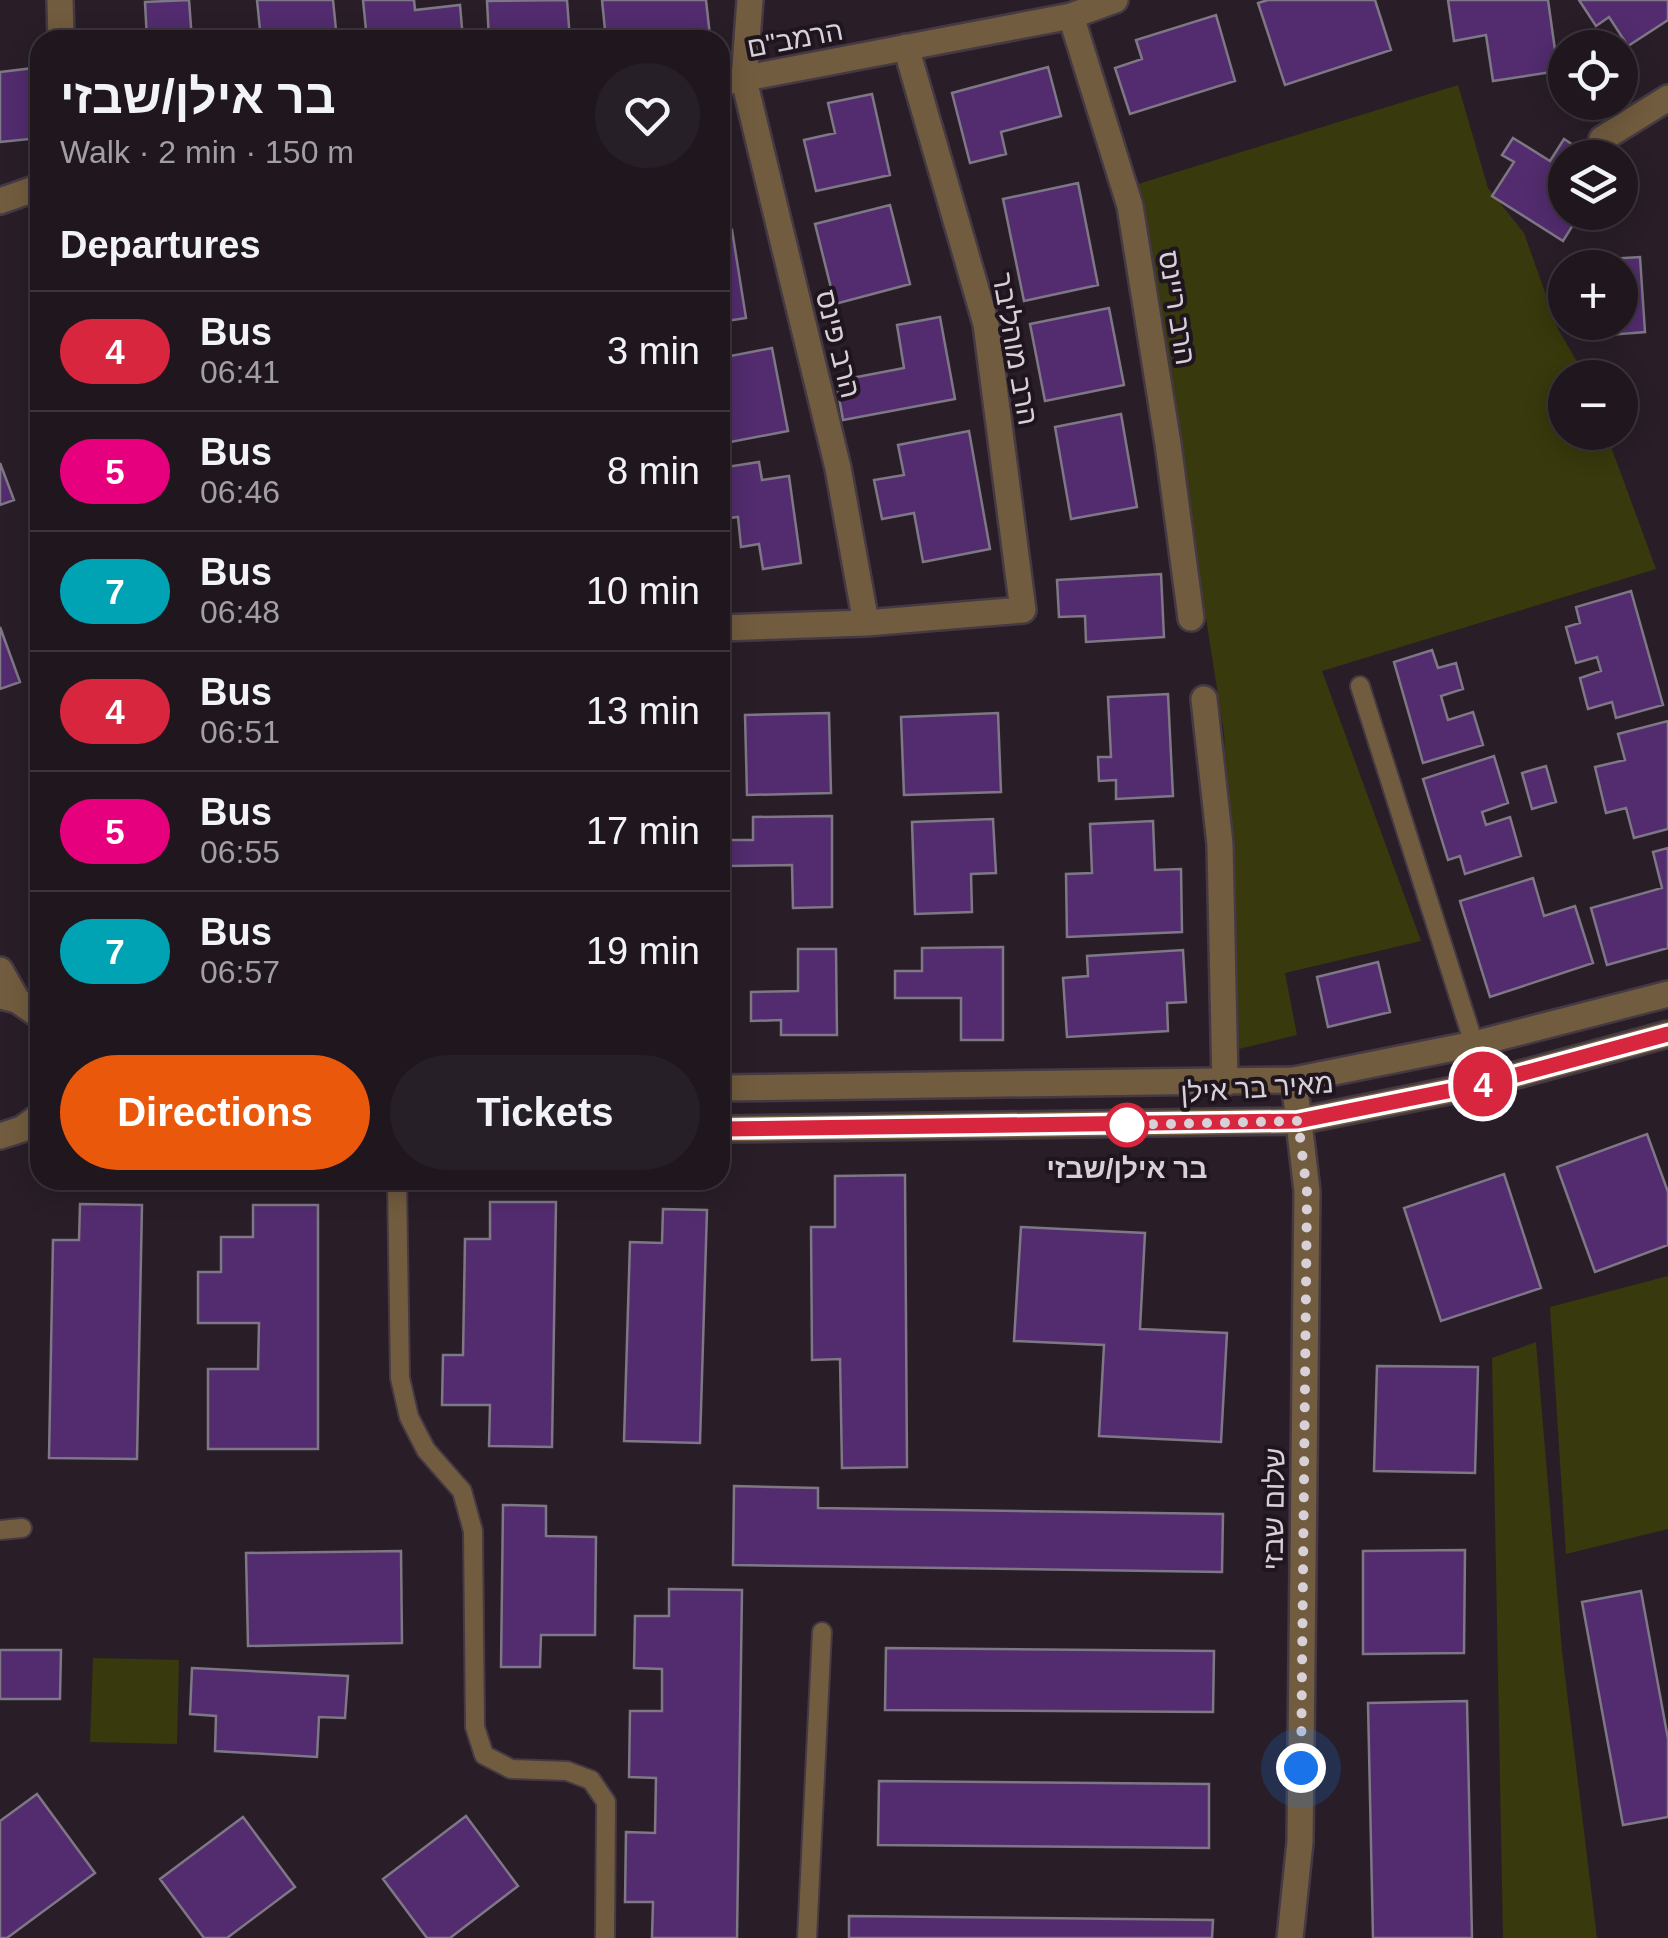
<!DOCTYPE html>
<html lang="en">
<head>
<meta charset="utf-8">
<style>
  :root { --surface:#1f161e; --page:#271f27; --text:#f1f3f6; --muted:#a19fa4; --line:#3c353c; --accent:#ea580c }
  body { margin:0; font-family:Arial,"Noto Sans Hebrew",sans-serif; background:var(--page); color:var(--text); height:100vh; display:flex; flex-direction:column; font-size:38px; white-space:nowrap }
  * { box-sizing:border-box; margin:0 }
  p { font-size:32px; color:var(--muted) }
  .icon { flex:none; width:55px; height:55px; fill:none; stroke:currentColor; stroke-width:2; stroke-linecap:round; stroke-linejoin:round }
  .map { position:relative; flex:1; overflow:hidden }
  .side { position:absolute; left:30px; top:30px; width:700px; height:1160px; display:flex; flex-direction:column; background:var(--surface); border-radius:30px; box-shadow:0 5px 25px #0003,0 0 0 2px var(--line) }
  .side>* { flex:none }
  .badge { padding:0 20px; border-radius:32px; font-size:35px; line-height:65px }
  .buttons { position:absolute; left:1548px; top:30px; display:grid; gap:20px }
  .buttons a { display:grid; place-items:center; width:90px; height:90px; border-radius:50%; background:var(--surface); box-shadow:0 5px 25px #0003,0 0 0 2px var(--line); font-size:50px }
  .you { position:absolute; width:50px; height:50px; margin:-25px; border:8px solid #fff; border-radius:50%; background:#1a73e8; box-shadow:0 0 0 15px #1a73e833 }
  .map>.badge { position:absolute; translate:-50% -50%; box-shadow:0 0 0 5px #fff }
  h2 { padding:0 30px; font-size:38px; line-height:90px }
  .round { display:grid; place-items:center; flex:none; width:105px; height:105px; border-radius:52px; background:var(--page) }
  .headline { display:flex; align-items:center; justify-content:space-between; height:170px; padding:0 30px }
  h1 { font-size:48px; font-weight:800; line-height:75px }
  .primary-button { display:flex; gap:20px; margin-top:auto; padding:20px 30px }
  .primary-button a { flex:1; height:115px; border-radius:60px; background:var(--accent); color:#fff; font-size:40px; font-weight:800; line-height:115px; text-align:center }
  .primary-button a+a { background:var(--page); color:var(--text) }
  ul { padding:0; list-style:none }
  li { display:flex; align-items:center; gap:30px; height:120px; padding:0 30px; border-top:2px solid var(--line) }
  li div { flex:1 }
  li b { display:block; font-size:38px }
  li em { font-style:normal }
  li .badge { min-width:110px; font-weight:700; text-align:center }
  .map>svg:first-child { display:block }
  .green { fill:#38390c }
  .building { fill:#522c6e; stroke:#7e7785; stroke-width:2.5 }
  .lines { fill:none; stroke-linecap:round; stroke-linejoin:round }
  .service-casing { stroke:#453a44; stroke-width:22 }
  .minor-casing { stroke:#453a44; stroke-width:30 }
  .tertiary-casing { stroke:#453a44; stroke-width:30 }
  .service { stroke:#725c3f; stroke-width:18 }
  .minor { stroke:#725c3f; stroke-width:25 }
  .tertiary { stroke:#725c3f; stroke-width:25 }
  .line-casing { stroke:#fff; stroke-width:22 }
  .line { stroke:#d7263d; stroke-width:15 }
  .walk { stroke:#d7d0d7; stroke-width:10; stroke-dasharray:0 18 }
  .stop-dot { fill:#fff; stroke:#d7263d; stroke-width:5 }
  .labels { text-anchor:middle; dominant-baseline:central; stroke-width:8; stroke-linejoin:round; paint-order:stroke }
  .street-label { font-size:28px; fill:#d7d0d7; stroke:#1f151f }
  .stop-label { font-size:28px; font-weight:bold; fill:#d7d0d7; stroke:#1f151f }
</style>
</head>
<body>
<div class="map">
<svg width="1668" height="1938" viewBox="0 0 1668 1938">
  <rect width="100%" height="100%" fill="#291e28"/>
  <path class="green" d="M1458,85l30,103 36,45 34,96 28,48 -21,1v54l41,1 50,136 -334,102 99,270 -136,32 12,62 -58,14 -15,-315 -73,-471 -16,-78z
    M1668,1276v253l-102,25 -16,-247z
    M1536,1342l26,309 35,287h-94l-11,-580z
    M93,1658l86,2 -2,84 -87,-2z"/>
  <path class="building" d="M189,0l3,40h-45l-2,-38z
    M257,0h76l4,40h-76z
    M363,0h51l1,10 45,-5 3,35h-96z
    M567,0l3,40h-81l-2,-39z
    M602,0h104l4,36 -35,4h-69z
    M1268,0h107l16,50 -106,35 -27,-82z
    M1448,0h100l10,71 -65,10 -7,-46 -32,6z
    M1579,0h89v20l-40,26 -19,-29 -13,9z
    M1216,15l19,66 -105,33 -15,-46 27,-9 -6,-19z
    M1048,67l13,49 -60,16 5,22 -36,9 -18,-70z
    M34,68l6,70 -40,4v-70z
    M872,94l18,81 -74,16 -12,-51 31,-7 -7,-30z
    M1513,138l37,23 14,-22 29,19h-28v54h16l-18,29 -71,-45 22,-34 -12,-7z
    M1078,183l20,102 -74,16 -21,-102z
    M890,205l20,79 -75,20 -20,-80z
    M732,230l14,88 -26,4v-90z
    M1640,257l5,75 -49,4 -1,-14h25v-54h-28l-1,-8z
    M1109,308l15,77 -79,16 -15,-77z
    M940,317l15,82 -112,21 -7,-39 68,-13 -7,-43z
    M772,348l16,83 -68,13v-86z
    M1121,414l16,93 -66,12 -16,-92z
    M969,431l21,118 -67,13 -9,-49 -32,6 -8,-39 30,-5 -6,-30z
    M759,462l3,18 27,-4 12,87 -38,6 -4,-25 -18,3 -3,-30 -18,2v-51z
    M0,463l14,37 -14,5z
    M1161,574l3,63 -78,5 -1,-26 -26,1 -2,-37z
    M1631,591l32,114 -47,13 -4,-16 -24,7 -8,-31 21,-7 -4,-14 -21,6 -10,-36 14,-4 -4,-16z
    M0,627l20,55 -20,7z
    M1432,650l6,18 18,-5 7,26 -22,7 7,24 25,-8 10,33 -60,18 -29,-101z
    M1168,694l5,102 -57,3v-19l-17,1 -1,-24h13l-3,-60z
    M829,713l2,80 -84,2 -2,-80z
    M998,713l3,79 -97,3 -3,-78z
    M1668,721v108l-34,9 -8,-30 -20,5 -11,-46 30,-7 -7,-26z
    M1494,756l14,47 -26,9 4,13 24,-8 11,39 -56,18 -5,-18 -12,4 -25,-81z
    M1546,766l10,36 -24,7 -10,-36z
    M832,816v91l-39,1 -1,-43 -65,1v-26h26v-23z
    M993,819l3,54 -25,1 1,38 -57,2 -3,-92z
    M1153,821l2,49 26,-1 1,63 -115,5 -1,-63 26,-1 -2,-49z
    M1668,848v100l-61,17 -16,-57 71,-20 -9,-36z
    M1533,878l11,38 31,-10 18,57 -103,34 -30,-96z
    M1003,947v93h-42v-42h-66v-27h27v-23z
    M798,949h38l1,86h-56v-15l-30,1v-29l47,-1z
    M1183,950l3,52 -19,1 1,28 -101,6 -4,-59 25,-2 -1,-20z
    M1378,962l12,50 -62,15 -11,-50z
    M1647,1134l21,58v53l-73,27 -38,-105z
    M1504,1174l37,114 -100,33 -37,-113z
    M905,1175l2,292 -65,1 -2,-109 -28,1 -1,-133h24v-51z
    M490,1202h66l-4,245 -63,-1 1,-41h-48l1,-50h20l2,-116h25z
    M80,1204l62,1 -5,254 -88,-1 4,-218h26z
    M253,1205h65v244h-110v-80h50l1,-46h-61v-51h23v-35h32z
    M663,1209l44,1 -7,233 -76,-2 6,-199 32,1z
    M1021,1227l124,6 -5,96 87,4 -6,109 -122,-6 5,-91 -90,-4z
    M1377,1366l101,1 -3,106 -101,-2z
    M734,1486l84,2v20l405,6 -1,58 -489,-7z
    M503,1505l43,1v30l50,1 -1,98h-54l-1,32h-39z
    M1465,1550l-1,103 -101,1v-103z
    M401,1551l1,92 -154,3 -2,-93z
    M669,1589l73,1 -5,348h-85l1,-36h-28l1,-70 29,1 1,-55 -27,-1 1,-66h32v-42l-28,-1 1,-52h34z
    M1641,1591l27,148v78l-45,8 -41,-223z
    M886,1648l328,3 -1,61 -328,-2z
    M0,1650h61l-1,49h-60z
    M192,1668l156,8 -3,42 -26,-1 -2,40 -102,-6 1,-35 -26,-2z
    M1467,1701l5,237h-99l-5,-235z
    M879,1781l330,3v64l-331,-3z
    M37,1794l58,79 -88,65h-7v-117z
    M466,1816l52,70 -68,52h-23l-44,-59z
    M243,1817l52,70 -68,51h-23l-44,-59z
    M849,1916l364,4 -1,18h-363z"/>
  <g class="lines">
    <g class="service-casing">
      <path id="service" d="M1360,686l114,358
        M397,1180l3,198 9,39 17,33 36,41 11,40 2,196 9,28 27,14 56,2 24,9 15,22 -1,136
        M0,1530l22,-2
        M807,1938l15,-306"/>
    </g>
    <g class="minor-casing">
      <path id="minor" d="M60,0l1,40
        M750,0l-6,80 94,388 28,155
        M1071,16l59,190 38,238 23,174
        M720,83l351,-67 44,-16
        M1602,139l66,-41
        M0,201l40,-14
        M720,628l146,-5 157,-13 -37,-286 -80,-277
        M1204,699l16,145 5,239
        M1290,1938l10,-96 7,-651 -13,-111"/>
    </g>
    <g class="tertiary-casing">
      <path id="tertiary" d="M0,970l17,30
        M0,996l17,4 23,16
        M720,1088l574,-8 180,-36 194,-50
        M720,1129l578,-8 185,-37 185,-50
        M0,1136l22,-7 18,-13"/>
    </g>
    <use href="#service" class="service"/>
    <use href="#minor" class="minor"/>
    <use href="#tertiary" class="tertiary"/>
  </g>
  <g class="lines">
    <g class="line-casing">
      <path id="line" d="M720,1129l578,-8 185,-37 185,-50"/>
    </g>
    <use href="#line" class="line"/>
    <path class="walk" d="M1127,1125h-5l176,-4 9,71 -6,576"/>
  </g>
  <circle class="stop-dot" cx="1127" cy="1125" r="20"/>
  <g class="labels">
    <g class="street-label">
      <text transform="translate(795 39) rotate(-11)">הרמב"ם</text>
      <text transform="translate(1177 308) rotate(81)">הרב ריינס</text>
      <text transform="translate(838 344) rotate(76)">הרב פינס</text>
      <text transform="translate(1015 349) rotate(80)">הרב מוהליבר</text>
      <text transform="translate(1257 1088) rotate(-4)">מאיר בר אילן</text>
      <text transform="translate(1274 1509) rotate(-89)">שלום שבזי</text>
    </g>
    <g class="stop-label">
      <text x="1127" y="1168">בר אילן/שבזי</text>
    </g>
  </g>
</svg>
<div class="buttons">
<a><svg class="icon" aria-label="locate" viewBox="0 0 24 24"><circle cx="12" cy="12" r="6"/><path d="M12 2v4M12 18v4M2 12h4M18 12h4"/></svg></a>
<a><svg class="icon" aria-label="layers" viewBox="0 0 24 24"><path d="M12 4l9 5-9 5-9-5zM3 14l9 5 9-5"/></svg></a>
<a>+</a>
<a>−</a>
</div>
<div class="you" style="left:1301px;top:1768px"></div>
<b class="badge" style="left:1483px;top:1084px;background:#d7263d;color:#fff">4</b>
<section class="side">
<div class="headline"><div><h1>בר אילן/שבזי</h1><p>Walk · 2 min · 150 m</p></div><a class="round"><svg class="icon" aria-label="heart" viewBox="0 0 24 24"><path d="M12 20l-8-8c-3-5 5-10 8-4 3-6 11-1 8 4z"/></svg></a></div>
<h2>Departures</h2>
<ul>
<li><span class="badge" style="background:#d7263d;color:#fff">4</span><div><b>Bus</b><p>06:41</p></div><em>3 min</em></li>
<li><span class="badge" style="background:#e6007e;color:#fff">5</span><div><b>Bus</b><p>06:46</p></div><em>8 min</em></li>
<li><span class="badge" style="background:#00a3b4;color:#fff">7</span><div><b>Bus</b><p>06:48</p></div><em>10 min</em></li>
<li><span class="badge" style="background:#d7263d;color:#fff">4</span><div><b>Bus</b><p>06:51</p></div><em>13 min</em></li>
<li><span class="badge" style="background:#e6007e;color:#fff">5</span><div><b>Bus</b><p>06:55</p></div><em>17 min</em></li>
<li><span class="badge" style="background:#00a3b4;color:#fff">7</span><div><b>Bus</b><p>06:57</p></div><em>19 min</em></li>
</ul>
<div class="primary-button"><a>Directions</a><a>Tickets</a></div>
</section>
</div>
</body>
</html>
